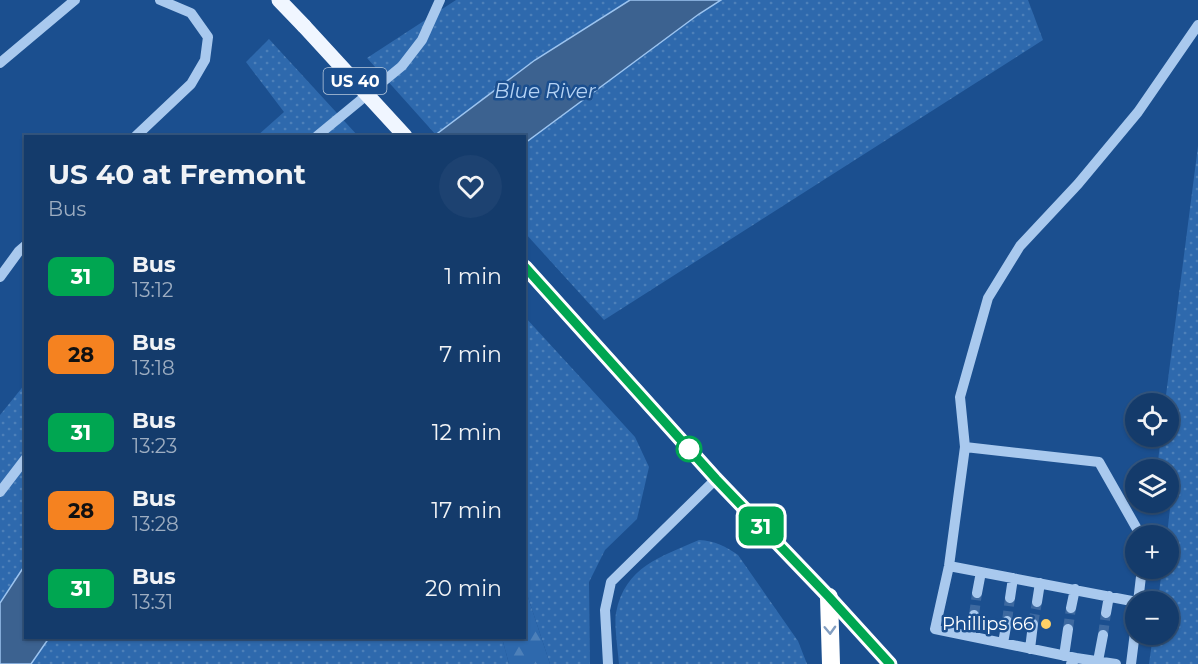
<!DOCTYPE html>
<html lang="en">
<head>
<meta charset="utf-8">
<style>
  :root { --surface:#143b6b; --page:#1d4271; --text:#f1f3f6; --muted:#9dadc1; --line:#33557e }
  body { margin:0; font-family:Montserrat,sans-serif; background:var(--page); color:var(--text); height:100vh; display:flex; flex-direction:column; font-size:22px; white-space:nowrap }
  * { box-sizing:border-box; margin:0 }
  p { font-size:20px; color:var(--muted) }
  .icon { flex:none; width:33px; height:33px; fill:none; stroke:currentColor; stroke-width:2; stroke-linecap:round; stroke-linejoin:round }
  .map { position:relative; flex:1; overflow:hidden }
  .drawer { position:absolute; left:24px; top:135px; width:502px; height:504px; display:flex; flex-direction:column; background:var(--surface); border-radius:0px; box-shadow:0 2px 4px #0004,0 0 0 2px var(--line) }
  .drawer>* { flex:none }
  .badge { padding:0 12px; border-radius:9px; font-size:21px; line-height:39px }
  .controls { position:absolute; left:1125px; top:393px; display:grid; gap:12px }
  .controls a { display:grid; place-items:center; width:54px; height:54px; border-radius:50%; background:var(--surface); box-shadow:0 2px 4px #0004,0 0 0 2px var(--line); font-size:30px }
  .map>.badge { position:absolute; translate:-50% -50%; box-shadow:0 0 0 3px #fff }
  .round { display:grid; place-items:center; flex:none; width:63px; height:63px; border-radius:32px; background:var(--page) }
  .summary { display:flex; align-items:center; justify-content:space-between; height:102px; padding:0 24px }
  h1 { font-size:28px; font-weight:700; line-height:45px }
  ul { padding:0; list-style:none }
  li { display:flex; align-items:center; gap:18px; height:78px; padding:0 24px }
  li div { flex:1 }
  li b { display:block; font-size:22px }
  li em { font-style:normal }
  li .badge { min-width:66px; font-weight:700; text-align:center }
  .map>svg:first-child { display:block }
  .grass { fill:url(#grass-dots) }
  .forest { fill:url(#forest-firs) }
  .water { fill:#3c6290; stroke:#9cc4f0; stroke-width:1.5 }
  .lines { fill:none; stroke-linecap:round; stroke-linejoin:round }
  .minor-tunnel { stroke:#3d69a0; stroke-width:10; stroke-dasharray:10 5; stroke-linecap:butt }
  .minor { stroke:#a9c9ee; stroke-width:10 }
  .major { stroke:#f0f6ff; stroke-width:15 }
  .highway { stroke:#fff; stroke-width:18 }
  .major-bridge { stroke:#f0f6ff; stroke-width:15 }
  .oneway { stroke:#829ec1 }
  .line-casing { stroke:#fff; stroke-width:14 }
  .line { stroke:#00a651; stroke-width:9 }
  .stop-dot { fill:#fff; stroke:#00a651; stroke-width:3 }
  .poi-dot { fill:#ffd166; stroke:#1b4f8f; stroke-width:2 }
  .labels { text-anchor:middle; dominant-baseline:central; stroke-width:5; stroke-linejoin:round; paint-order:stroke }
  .shield { fill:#1b4f8f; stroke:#bbcadd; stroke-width:1.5 }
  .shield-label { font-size:16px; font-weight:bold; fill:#fff }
  .poi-label { font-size:18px; fill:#fff; stroke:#1b4f8f; text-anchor:end }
  .water-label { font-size:20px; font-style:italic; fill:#b5d3f5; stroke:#1b4f8f }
</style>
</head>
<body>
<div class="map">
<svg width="1198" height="664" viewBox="0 0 1198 664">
  <defs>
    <pattern id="grass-dots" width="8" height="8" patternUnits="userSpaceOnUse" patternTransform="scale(1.5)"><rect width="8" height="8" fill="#2e69ad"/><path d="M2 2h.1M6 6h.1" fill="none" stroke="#4d80b9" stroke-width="1.8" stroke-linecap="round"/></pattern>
    <pattern id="forest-firs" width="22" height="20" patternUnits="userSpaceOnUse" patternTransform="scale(1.5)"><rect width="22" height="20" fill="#2e69ad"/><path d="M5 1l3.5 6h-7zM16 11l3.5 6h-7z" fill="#4d80b9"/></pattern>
  </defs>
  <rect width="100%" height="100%" fill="#1b4f8f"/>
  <path class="grass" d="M456,0h174l-95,60 -99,75 -69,-77z
    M721,0h307l15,40 -439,280 -79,-87v-90l174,-129z
    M269,39l89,97h-101l27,-24 -38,-50z
    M1198,146v518h-49l4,-29 15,-1v-32l-10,-1 4,-32 6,-1v-32l-1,-1 4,-35 -2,-4 -1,-26 -11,-1 4,-32 7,-1v-32l-3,-1z
    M525,317l110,120 14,30 -12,52 -32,31 -16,32 1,82h-40l-25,-76z
    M25,384v181l-25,38v-188z
    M699,540c16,1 26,6 39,15l60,86 9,23h-188c-1,-13 -5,-39 -3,-51 9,-47 45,-56 83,-73z
    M49,638h453l7,26h-478z"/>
  <path class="forest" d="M525,588l25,76h-41l-7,-26h23z"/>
  <path class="water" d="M630,0h91l-22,14 -174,129v-7h-91l101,-76z
    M25,565l1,73h23l-18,26h-31v-61z"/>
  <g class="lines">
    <path class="minor-tunnel" d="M974,615l3,-22
      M1007,621l3,-23
      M1033,624l4,-22
      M1068,629l3,-21
      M1103,635l3,-22"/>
    <path class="minor" d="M0,63l75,-63
      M136,136l55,-52 14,-24 3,-23 -17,-24 -31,-13
      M317,136l85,-70 20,-26 18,-40
      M0,277l19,-26 7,-6
      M965,447l134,15 42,74
      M0,492l26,-34
      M949,566l188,36
      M977,593l4,-21
      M1010,598l3,-20
      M1037,602l3,-19
      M1138,602l4,-34
      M1071,608l4,-19
      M1106,613l3,-17
      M970,636l4,-21
      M1003,643l4,-22
      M1030,649l3,-25
      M1064,656l4,-27
      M1076,658l-141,-29 14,-63 16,-119 -5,-50 28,-99 32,-52 58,-62 60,-72 60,-87
      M1098,661l5,-26
      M608,664l-3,-54 6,-28 105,-103
      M1071,664l5,-6 40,6
      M1131,664l5,-40"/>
    <path class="major" d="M279,0l25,26
      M525,267l191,212 113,118 61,67"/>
    <path class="highway" d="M829,597l2,67"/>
    <path class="major-bridge" d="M304,26l101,110"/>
  </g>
  <defs><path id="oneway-chevron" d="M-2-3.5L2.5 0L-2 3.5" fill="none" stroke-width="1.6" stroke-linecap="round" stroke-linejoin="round" transform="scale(1.5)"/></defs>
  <use class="oneway" href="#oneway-chevron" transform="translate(830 630) rotate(88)"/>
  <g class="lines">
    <g class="line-casing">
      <path id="line" d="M525,267l191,212 113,118 61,67"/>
    </g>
    <use href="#line" class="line"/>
  </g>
  <circle class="stop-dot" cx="689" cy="449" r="12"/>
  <circle class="poi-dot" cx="1046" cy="624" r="6"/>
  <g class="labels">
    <rect class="shield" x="323.5" y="68" width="63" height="26" rx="4.5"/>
    <g class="shield-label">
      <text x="355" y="81">US 40</text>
    </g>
    <g class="poi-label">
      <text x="1034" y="624">Phillips 66</text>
    </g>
    <g class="water-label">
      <text x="545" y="91">Blue River</text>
    </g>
  </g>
</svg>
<div class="controls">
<a><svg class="icon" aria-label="locate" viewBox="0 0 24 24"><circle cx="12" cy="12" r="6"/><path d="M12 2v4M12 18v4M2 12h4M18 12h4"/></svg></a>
<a><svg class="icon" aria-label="layers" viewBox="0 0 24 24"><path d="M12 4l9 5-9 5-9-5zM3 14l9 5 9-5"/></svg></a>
<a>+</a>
<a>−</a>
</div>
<b class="badge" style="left:761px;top:526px;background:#00a651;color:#fff">31</b>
<section class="drawer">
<div class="summary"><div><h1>US 40 at Fremont</h1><p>Bus</p></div><a class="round"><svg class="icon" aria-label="heart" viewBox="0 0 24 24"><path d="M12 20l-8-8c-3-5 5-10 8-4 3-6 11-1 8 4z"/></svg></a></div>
<ul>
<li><span class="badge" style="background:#00a651;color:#fff">31</span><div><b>Bus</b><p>13:12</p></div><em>1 min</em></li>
<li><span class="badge" style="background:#f58220;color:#111">28</span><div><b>Bus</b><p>13:18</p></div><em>7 min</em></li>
<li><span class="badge" style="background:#00a651;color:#fff">31</span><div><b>Bus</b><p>13:23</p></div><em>12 min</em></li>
<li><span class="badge" style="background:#f58220;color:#111">28</span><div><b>Bus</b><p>13:28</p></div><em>17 min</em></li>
<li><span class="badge" style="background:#00a651;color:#fff">31</span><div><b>Bus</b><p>13:31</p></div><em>20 min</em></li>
</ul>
</section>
</div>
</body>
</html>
